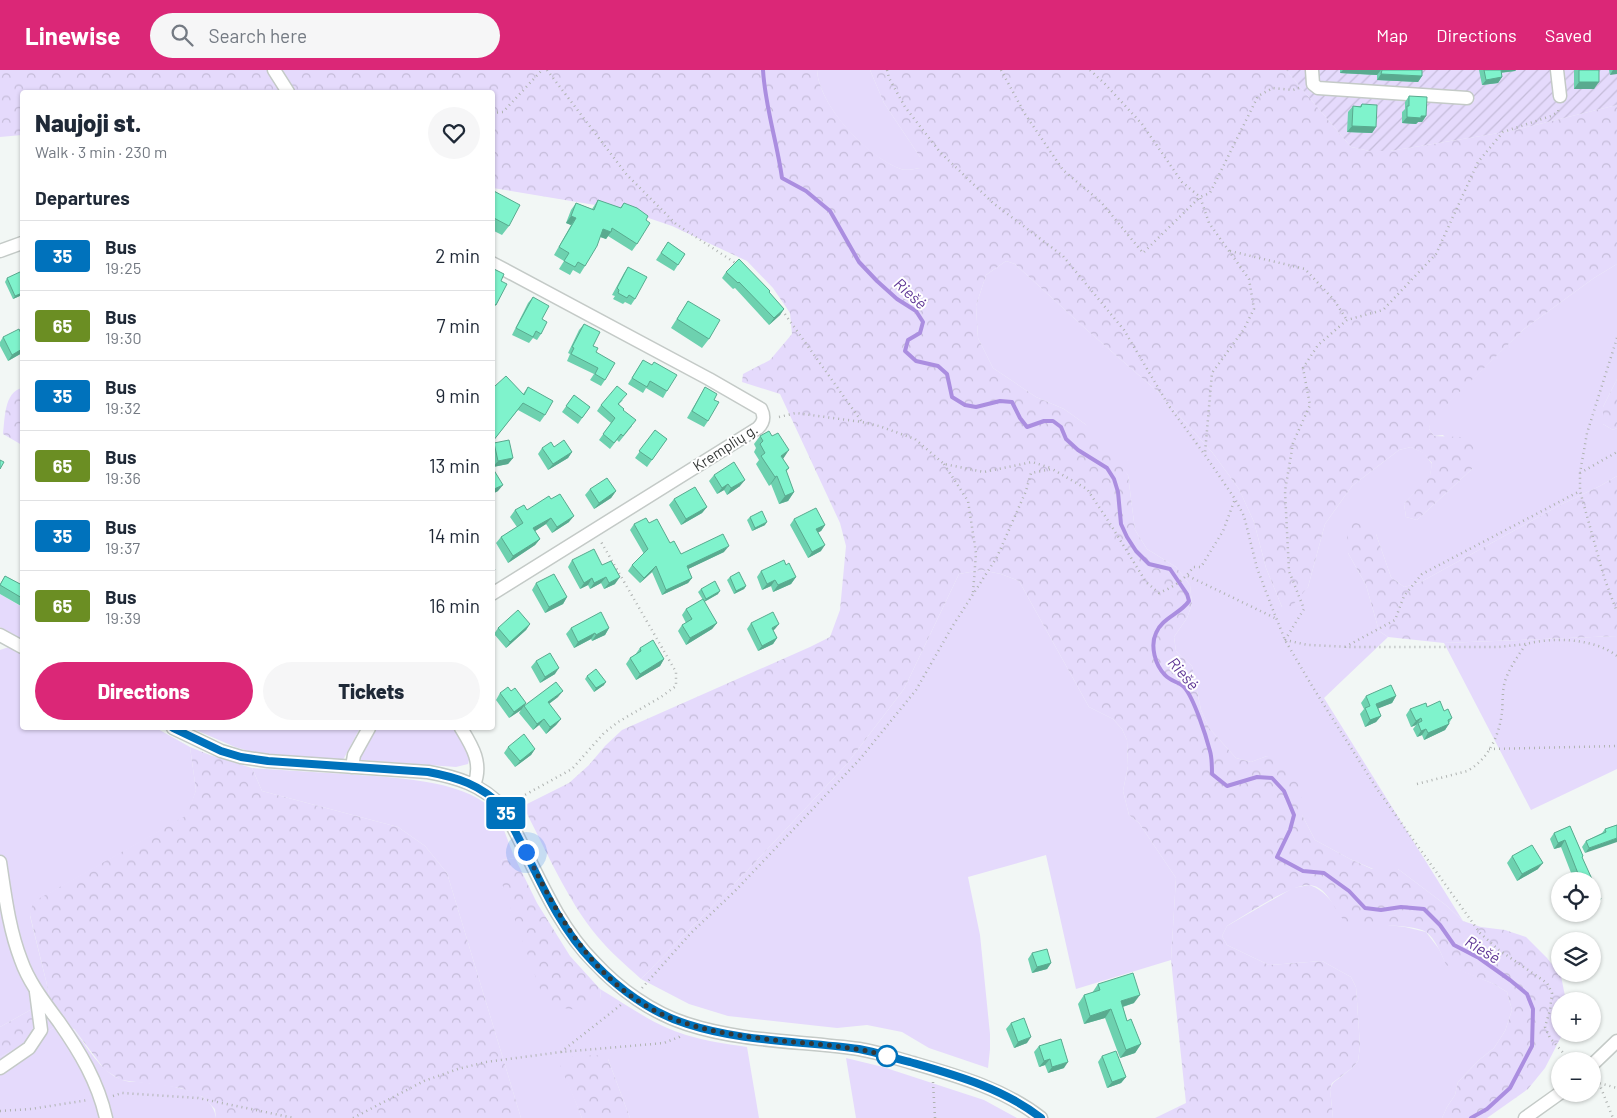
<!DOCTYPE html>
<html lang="en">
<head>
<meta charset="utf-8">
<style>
  :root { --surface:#fff; --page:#f6f6f7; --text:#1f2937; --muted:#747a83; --line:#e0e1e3; --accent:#db2777 }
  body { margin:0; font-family:Barlow,sans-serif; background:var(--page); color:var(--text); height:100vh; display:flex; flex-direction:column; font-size:19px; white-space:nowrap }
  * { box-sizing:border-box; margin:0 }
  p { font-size:16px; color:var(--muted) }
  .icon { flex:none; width:28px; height:28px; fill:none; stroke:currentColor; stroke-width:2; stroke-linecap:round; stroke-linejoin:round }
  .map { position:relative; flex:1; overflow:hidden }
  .panel { position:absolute; left:20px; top:20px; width:475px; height:640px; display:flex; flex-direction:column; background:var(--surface); border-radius:5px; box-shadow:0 1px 4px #0004 }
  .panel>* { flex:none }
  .badge { padding:0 10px; border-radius:4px; font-size:18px; line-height:32px }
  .buttons { position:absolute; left:1551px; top:802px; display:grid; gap:10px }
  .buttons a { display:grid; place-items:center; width:50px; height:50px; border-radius:50%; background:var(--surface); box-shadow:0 1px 4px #0004; font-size:25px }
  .you { position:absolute; width:25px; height:25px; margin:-12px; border:4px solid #fff; border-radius:50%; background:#1a73e8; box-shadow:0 0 0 8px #1a73e833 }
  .map>.badge { position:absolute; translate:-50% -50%; box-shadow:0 0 0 2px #fff }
  h2 { padding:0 15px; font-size:19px; line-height:45px }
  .round { display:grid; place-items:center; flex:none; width:52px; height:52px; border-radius:26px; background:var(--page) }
  .headline { display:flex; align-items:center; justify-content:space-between; height:85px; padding:0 15px }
  h1 { font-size:24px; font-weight:800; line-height:38px }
  .cta { display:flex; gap:10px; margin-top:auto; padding:10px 15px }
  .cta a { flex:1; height:58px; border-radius:30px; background:var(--accent); color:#fff; font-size:20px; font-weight:800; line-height:58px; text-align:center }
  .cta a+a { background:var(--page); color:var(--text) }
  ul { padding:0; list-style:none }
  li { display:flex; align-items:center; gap:15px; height:70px; padding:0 15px; border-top:1px solid var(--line) }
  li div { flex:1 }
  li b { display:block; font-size:19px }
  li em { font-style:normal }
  li .badge { min-width:55px; font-weight:700; text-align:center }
  header { display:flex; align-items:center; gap:30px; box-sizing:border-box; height:70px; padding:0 25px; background:var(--accent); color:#fff }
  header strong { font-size:24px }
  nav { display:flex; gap:28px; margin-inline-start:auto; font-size:18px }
  .search { width:350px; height:45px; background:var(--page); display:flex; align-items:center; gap:12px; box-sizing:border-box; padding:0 18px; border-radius:28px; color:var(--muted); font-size:19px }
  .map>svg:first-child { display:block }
  .grass { fill:#e5dafc }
  .forest { fill:url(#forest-crowns) }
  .garden { fill:url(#garden-furrows) }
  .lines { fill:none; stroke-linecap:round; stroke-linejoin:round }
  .stream { stroke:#ab8ee0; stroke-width:4 }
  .minor-casing { stroke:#c4cac7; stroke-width:15 }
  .path { stroke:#afb3b1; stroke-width:2.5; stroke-dasharray:1 4; stroke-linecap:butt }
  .minor { stroke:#fff; stroke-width:12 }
  .wall { fill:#6dd1af }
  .shaded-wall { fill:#59aa8f }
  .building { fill:#7ff3cc; stroke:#59aa8f }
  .line-casing { stroke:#fff; stroke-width:11 }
  .line { stroke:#0072bc; stroke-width:8 }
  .walk { stroke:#343736; stroke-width:5; stroke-dasharray:0 9 }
  .stop-dot { fill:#fff; stroke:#0072bc; stroke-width:2.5 }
  .labels { text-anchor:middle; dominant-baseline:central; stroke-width:4; stroke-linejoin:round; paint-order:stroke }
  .street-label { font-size:15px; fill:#343736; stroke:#fff }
  .water-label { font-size:16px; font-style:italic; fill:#5f3796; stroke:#fff }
</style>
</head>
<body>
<header>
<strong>Linewise</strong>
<div class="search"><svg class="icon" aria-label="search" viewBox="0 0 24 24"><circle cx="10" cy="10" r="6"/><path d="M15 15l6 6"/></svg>Search here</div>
<nav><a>Map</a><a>Directions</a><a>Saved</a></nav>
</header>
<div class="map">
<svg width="1617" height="1048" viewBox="0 0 1617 1048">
  <defs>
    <pattern id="forest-crowns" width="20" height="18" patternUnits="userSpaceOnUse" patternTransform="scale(1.25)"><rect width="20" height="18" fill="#e5dafc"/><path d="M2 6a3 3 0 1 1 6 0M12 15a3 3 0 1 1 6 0" fill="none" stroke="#c5bcd9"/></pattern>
    <pattern id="garden-furrows" width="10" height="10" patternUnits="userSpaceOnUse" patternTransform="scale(1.25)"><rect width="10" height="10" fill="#e5dafc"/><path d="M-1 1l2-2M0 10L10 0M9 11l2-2" fill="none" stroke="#c5bcd9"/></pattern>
  </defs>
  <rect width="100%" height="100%" fill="#f2f7f5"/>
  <path class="grass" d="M817,0h53l14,33 36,54v11c-6,1 -14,3 -19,1 -33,-11 -82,-63 -84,-99z
    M1006,191l9,3 72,66 70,61 55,61 27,37 15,33 12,46 16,39 26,-20 17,-63 27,-38 47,-36 12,-3 13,6 8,11 -2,12 -26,28 2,13 11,3 56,-52 -30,-33 -9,1 -5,-7 1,-9 94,-91 70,-51 23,-14v115l-14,28v17l10,6 4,-2v48l-17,10 -38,18 -143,79 -15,4 -13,-10 -15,-43 -28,19 18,32 13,46 9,6 -64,61 139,223 -16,-15 -49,-37h-25l-23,-10 -35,-19 -13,-25 -1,-22 -34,-37 -16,6 -15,-4 -27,-30 -8,-18 -9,-44 -16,-15 -2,-14 13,-19 5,-14 -2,-19 -14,-18 -29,-18 -12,-19 -7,-55 -43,-51 -21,-15 -28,-12 -43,-29 -15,-30 -2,-32 10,-31z
    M981,500l20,4 18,7 70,126 24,12 9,10 5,11 1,26 -5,25 6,24 10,8 37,55 -5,82 -95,29 -30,-134 -78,22 12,58 10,99v15l-2,19 -59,-20 -27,-16 -35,-7 -30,3 -109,-12 -39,-12 -48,-25 103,-105 102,-109 58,-76 55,-115z
    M0,524l22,13v32l-22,-12z
    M1617,566v133l-86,41 -87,-167z
    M12,576l10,7v75h134l34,19 6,43 -8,25 -154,87 -4,14 19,77 -8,11 -41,23v-377z
    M191,658h169l-17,32 -87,-7 -21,-6z
    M373,658h82c7,11 18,23 13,36l-12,3 -95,-7v-8z
    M252,698c32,2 64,4 95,6 45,4 111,4 146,35 7,6 17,39 22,49l-13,2 -4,10 103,129 -1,-10c27,16 55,37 86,46 20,6 41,9 61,12l12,71h-129l-22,-59 -47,6 21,53h-61l-74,-245 -22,-27 -27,-19 -136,-36z
    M1309,815c18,6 25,20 36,35l60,7 21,5 13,17 7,15 48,20 13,8 5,18 -7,21 -11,17 -15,12 -21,22 -3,13 -8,12 -5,11h-109l-3,-29 3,-6 19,-15 6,-7 2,-15 -4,-59 -5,-10 -29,-16 -53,4 -42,-20 -5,-9 5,-10 66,-38z
    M57,956l16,3c14,17 27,42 47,50 6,3 13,3 19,3 24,3 74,5 77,36h-216v-61z
    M846,988l37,9 101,33 33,18h-161z"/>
  <path class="forest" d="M0,0h817c2,36 51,87 84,99 5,2 13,0 19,-1v-11l-36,-54 -14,-33h416l65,77 19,4h20l121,-20 106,-26v159l-23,14 -70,51 -93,91 -2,9 5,7 27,1 9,5 6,10 -3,16 -56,52 -11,-3 -2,-13 26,-29 2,-12 -9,-10 -12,-6 -12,3 -47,36 -27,38 -17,63 -16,19 -10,1 -16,-39 -12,-46 -15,-33 -27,-37 -55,-61 -70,-61 -72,-66 -9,-3 -20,14 -10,31 2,32 15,30 43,29 28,12 21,15 20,17 23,34 7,55 12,19 29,18 14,18 2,19 -5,14 -13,19 2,14 16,15 9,44 8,18 27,30 15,4 16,-6 26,12 9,25v22l13,25 35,19 22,10h26l49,37 16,15 18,6 24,3 21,7 21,21 14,18 5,25h-6v33h2v1l-17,33 -17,21 -41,29h-45l5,-11 8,-12 3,-13 21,-22 15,-12 11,-17 7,-21 -5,-18 -13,-8 -48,-19c-4,-10 -11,-27 -20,-33 -8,-6 -39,-7 -49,-7 -6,1 -16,3 -23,2 -19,-5 -22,-42 -46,-42 -18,0 -64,31 -81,41l-5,10 5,9 42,20 53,-4 29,16 5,10 4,59 -2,15 -6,7 -20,15 -2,6 3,29h-178l31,-15 -15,-143 5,-82 -37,-55 -10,-8 -6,-24 5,-25 -1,-26 -5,-11 -9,-10 -24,-12 -70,-126 -18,-7 -20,-4 -22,4 -55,115 -58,76 -102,109 -103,105c-15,-14 -31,-27 -44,-43 -30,-36 -52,-88 -74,-130l46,-23 20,-18 16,-19 17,-16 188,-83 20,-10 10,-27 6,-64 -6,-23 -60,-129 -38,-12 1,-8 27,-14 22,-26 -2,-21 -17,-25 -26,-27 -75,-35 -47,-16 -132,-22 -1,-96h-470v43l-22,2z
    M1617,309v49l-4,2 -10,-6v-17z
    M22,318v57l-19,-11c2,-15 1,-42 19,-46z
    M1617,406v160l-173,7 -56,-6 -9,-6 -13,-46 -18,-32 -1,-19 6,-12 11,3 12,9 15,43 13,10 15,-4 143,-79 38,-18z
    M190,677l20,8 42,13 10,23 136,36 27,19 22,27 74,245h-305l-1,-9 -12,-12 -22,-9 -60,-8 -16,-10 -31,-41 -17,-3 -57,31v-30l41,-23 8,-11 -19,-78 3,-13 154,-87 9,-25z
    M515,788l22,45 33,53 30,33 1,10c-30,14 -27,13 -57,1l-47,-130 5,-10z
    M596,985l12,4 22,59h-48l-22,-53 9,-8z"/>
  <path class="garden" d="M1286,0h331v35l-106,26 -121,20h-20l-19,-4z"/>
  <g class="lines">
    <path class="stream" d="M763,0c2,36 14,72 19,108l24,13 24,20 29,51 18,19 20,18 19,12 7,11 -3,11 -12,7 -3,11 11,10 22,5 9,8 5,23 13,8 11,2 24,-6 12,1 8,16 7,9 17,-6h9l8,6 5,12 12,11 29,18 7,11 4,13 3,32 6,13 9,14 13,13 21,5 17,25 2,7c-9,13 -27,17 -33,32 -6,13 -1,32 9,42 5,6 14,7 19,12 10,11 22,49 26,64 2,7 2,16 2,23l15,12 30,-9 15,1 12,13 10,24 -4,15 -13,27 26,14 21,2 25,18 16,17 16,2 20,-3 23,2 16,16 14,20 25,13 31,22 17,14 6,15 -1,37 -22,42 -23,21 -16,9"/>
    <g class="minor-casing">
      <path id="minor" d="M274,0l14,22
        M1312,0l1,14 5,4 149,10
        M1557,0l3,26
        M0,181l22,-8
        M492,193l217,116 52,30c4,8 3,13 -3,19l-266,166
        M0,565l22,12
        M173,658l48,23 20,6 27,4 160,11c28,5 55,13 74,35 30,51 49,112 92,155 25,27 58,51 93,62 55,18 115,17 172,25 18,3 36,9 54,14 45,13 91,26 128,55
        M461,658c11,18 22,35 13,57
        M352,697l2,-12 15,-27
        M0,792c5,33 9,67 21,98 8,23 24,43 38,62 21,30 39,60 47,96
        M1592,995l25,-24
        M0,998l29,-20 12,-18 -5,-38
        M1525,1048l35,-25"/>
    </g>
    <path class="path" d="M547,0l80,105 49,49 61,40
      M887,0l2,8 16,29 35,45 53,51 70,53 61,74 45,76 36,49 30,44 9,17 13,52 16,42 12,30 27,46 65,103 103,144 19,17 48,33 5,10 -2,17 -5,17 5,11 17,19
      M1001,0l24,44 38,56 38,32 42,51 57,-56 10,-4 48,-97 15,-8 20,2 9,-3
      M1090,0l15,14 37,40 40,58 18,15 9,26 40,56 5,30 -10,20 -32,44 -7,80
      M492,43l11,-1 39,-42
      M1230,181l75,18 29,31 13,20
      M782,240l80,112
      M1617,268l-30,95 -7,40v18l24,86 13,35
      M779,347l17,-4 66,9 17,4 36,13 29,25 40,8 48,-10 19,6
      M944,394l24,37 8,52 -3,40
      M1580,403l37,-21
      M1188,506l87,42
      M1285,570l19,-31 -15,-38 -4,-80 8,-48 17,-38 -7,-37 15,-23 29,-25 36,-10 53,-56 42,-92 25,-30 48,-16 7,-4 1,-5
      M1285,570l23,5 42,2h149l27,-3
      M1345,577l50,-27 9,-24 18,-22 158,-83
      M1489,679l128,-3
      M1417,714l50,-13c21,-11 32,-35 35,-58 1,-10 0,-22 3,-32 5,-14 13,-25 21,-37 27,-7 68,-6 91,12
      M512,732l60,-33 32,-36 14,-11 43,-25 15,-11v-14l-76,-132
      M642,918l49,-55 45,-43 124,-131 56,-69 36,-63 45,-70 29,-66 5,-18 21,-4 35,20 22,33 37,60 13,11c14,-6 26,-13 34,-26h8l22,-36 12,-32
      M561,982l61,-48
      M1592,1007l7,6 18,5
      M933,1012l2,36
      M1599,1013l14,35
      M113,1026l9,-3 76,5 96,20
      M0,1041l31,-2 57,-9
      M353,1048l71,-37 34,-12 28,-7 75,-10 103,-9 15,-6 2,-2"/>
    <use href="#minor" class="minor"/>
  </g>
  <path class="wall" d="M1340,0h82v6l-4,6 -41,-2v-5l-37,-2z
    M1479,0h37l-1,1 -14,2 1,4 -4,6 -16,2z
    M1574,0h25l-5,19h-20z
    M1609,0h8l-7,5z
    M1409,26l17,20 -4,6h-4l-2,2 -14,-1v-11l3,-3v-7z
    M1362,34l14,23 -4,6 -25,-1 1,-20 5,-6h7z
    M492,120l17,36 -7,9 -10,-5z
    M598,130l22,8 4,-5 22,17 -9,24 -5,7 -24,-15 -2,3 -6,-2 -15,29 -5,8 -7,-4 -3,5 -11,-6 5,-8 -10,-6 17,-30 -5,-2 5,-13 5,-7 16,6z
    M668,172l17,12 -11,17 -18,-11z
    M628,197l7,32 -4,6 -6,-3 -2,2 -10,-5 2,-3 -3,-1 12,-22z
    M492,201l9,10 -5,24 -4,5z
    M726,202l44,19 -1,2 15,16 -4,6 -11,10 -34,-37 -2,1 -11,-11z
    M7,208l15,17 -9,4 -8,-17z
    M533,227l9,22 -1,15 -4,6 -4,-2 -4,5 -17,-8 16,-32z
    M688,231l21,38 -7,9 -31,-20z
    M584,254l12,28 9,28 -4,6 -11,-6 4,-6 -27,-13 3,-7 -2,-1 11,-23z
    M22,266v17l-14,8 -8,-15v-4l3,-5z
    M643,290l24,31 -4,7 -17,-10 -3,5 -15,-9z
    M492,314l3,2 28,8 5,-7 17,28 -5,7 -22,-12 -26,32z
    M705,317l9,13 -6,21 -4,6 -17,-9z
    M574,325l16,12 -12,17 -16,-12z
    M623,330l-4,4 4,6 9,16 -13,16 -2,-2 -7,9 -11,-9 12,-17 -14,-12 4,-6z
    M655,360l12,9 -20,28 -12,-9z
    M760,366l23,23 6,9 -3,4 8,20 -6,9 -9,3 -8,-20 -2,2 -13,-22 3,-4 -5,-8 2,-4 -2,-4z
    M494,373l19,15 -5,6 -15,3 5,24 -6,3v-49z
    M554,377l18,5 -4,6 -20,12 -10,-16 4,-6z
    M714,405l26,11 -13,9 -3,-5 -7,4 -8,-13z
    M590,419l26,2 -5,7 -17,11 -9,-14z
    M551,429l18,23 -17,11 -6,-9 -11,7 5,8 -5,6 -27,18 -12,-20 5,-6 16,-10 -7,-10 5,-7h12z
    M674,429l33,8 -5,6 -21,12 -12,-20z
    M750,447l15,8 -13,6 -5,-11z
    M794,449l31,6 -4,6 -3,1 3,19 -13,7 -18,-33z
    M649,453l21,20 11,11 43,-2 -36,17 4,9 -4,5 -26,12 -10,-23 -12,11 -12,-12 4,-6 12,-11 -14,-24 4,-6z
    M572,490l30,5 13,19 -11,5 -3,-6 -11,6 -2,-4 -8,4 -12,-22z
    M786,495l10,12 -5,7 -18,8 -2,-6 -9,4 -5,-13 4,-6z
    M5,506l17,9v18l-1,3 -21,-12v-10z
    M730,507l16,9 -2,3 -10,5 -7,-14z
    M536,513l31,14 -4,7 -18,9 -13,-23z
    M701,519l17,5 -14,8 13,21 -5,6 -26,16 -8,-14 4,-6 4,-2 -4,-8 4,-6 17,-9 -5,-8z
    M751,553l24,6 -2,1 4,8 -4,6 -15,7 -11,-22z
    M530,554l-4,6 -20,18 -12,-14 4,-6z
    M571,558h38l-4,7 -13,6 -1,-2 -17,9 -8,-14z
    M640,578l24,11 -4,7 -24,14 -10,-16 4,-6 5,-3z
    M536,591l19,13 -15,9 -9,-16z
    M587,606l17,9 -10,7 -9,-13z
    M511,621l15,12 -2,3 34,-9 -9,7 12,15 -5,6 -10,9 -7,-9 -6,5 -14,-17 2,-3 -12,8 -13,-18 4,-7z
    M1366,626h30l-4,7 -14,5 3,8 -5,6 -11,5 -5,-13 4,-5 -3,-6z
    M1427,637l17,4 8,7 -7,12 -21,10 -2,-5 -5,2 -4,-8 3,-4 -5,2 -5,-12 4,-6z
    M508,677l27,2 -4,6 -16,12 -11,-14z
    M1617,755l-32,28 -3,-6 4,-6 16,-8 3,-4z
    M1570,756l13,30 -1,2 19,41 -4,6 -5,2v-26h-21l2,-3 -12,-31 -7,2 -4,-10 4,-6z
    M1512,786l26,13 -21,12 -10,-18z
    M1032,883l19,10 -4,6 -15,4 -4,-14z
    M1098,914l36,19 -11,4 4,14 14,23 -6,9 -15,5 -15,-40 -21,6 -6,-20 6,-9 8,-2z
    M1011,953l16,20 -13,5 -8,-19z
    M1039,976l25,22 -16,5 -3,-8 -6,2 -5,-15z
    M1102,986l24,21 -5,6 -14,5 -9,-26z"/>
  <path class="shaded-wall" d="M1343,0h38l-4,5 -37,-2z
    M1499,0h17l-1,1 -19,2z
    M1613,0h4v4l-7,1z
    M1381,4l41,2 -4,6 -41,-2z
    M1502,7l-4,6 -16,2 4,-5z
    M1579,12h20l-5,7h-20z
    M1421,46h5l-4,6h-4l-2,2 -14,-1 5,-6z
    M1352,56l24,1 -4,6 -25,-1z
    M571,146l5,2 -5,7 -5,-2z
    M603,159l8,3 -5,7 -8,-3z
    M22,223v2l-9,4 2,-3z
    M784,239l-4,6 -11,10 5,-7z
    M22,279v4l-14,8 4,-6z
    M789,380l-6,9 -2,-3z
    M572,382l-4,6 -20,12 5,-6z
    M513,388l-5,6 -15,3 5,-6z
    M777,406l-6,8 -2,2 6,-9z
    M745,410l-5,6 -13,9 4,-7z
    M728,414l-4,6 -7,4 5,-6z
    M503,415l-5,6 -6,3v-4z
    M616,421l-5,7 -17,11 5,-6z
    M794,422l-6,9 -9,3 6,-8z
    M707,437l-5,6 -21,12 5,-6z
    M574,446l-5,6 -17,11 5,-6z
    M551,448l-5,6 -17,11 4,-7z
    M767,452l-2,3 -13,6 3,-3z
    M825,455l-4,6 -9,5 4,-7z
    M540,469l-5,6 -27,18 5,-7z
    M825,475l-4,6 -13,7 4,-6z
    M729,476l-5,6 -42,20 5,-6z
    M656,496l-4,6 -12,11 4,-5z
    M606,507l-5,6 -11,6 4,-6z
    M620,507l-5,7 -11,5 5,-6z
    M796,507l-5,7 -18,8 5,-7z
    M592,508l-4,7 -8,4 4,-6z
    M692,508l-4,5 -26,12 4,-5z
    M775,510l-4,6 -9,4 5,-6z
    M746,516l-2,3 -10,5 2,-3z
    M720,521l-2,3 -14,8 2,-3z
    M567,527l-4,7 -18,9 4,-6z
    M717,553l-5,6 -26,16 4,-7z
    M530,554l-4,6 -20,18 4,-6z
    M779,554l-4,5 -7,5 4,-6z
    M609,558l-4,7 -13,6 4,-6z
    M595,563l-4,6 -17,9 4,-6z
    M777,568l-4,6 -15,7 4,-5z
    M664,589l-4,7 -24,14 4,-6z
    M559,598l-4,6 -15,9 5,-6z
    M606,612l-2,3 -10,7 2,-4z
    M563,621l-5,6 -15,11 5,-6z
    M1396,626l-4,7 -20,8 4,-7z
    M526,633l-5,7 -12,8 5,-6z
    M1381,646l-5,6 -11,5 5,-7z
    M1421,648l-5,7 -5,2 5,-6z
    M544,649l-5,6 -6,5 4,-6z
    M561,649l-5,6 -10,9 4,-7z
    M1449,654l-4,6 -21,10 4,-7z
    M1426,659l-4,6 -5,2 4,-6z
    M535,679l-4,6 -16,12 5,-6z
    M1617,768v4l-32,11 4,-5z
    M1565,770l-4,7 -7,2 4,-6z
    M1543,793l-5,6 -21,12 5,-7z
    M1601,829l-4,6 -5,2v-4z
    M1051,893l-4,6 -15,4 5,-6z
    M1140,925l-6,8 -19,6 6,-8z
    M1111,939l-6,9 -21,6 6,-8z
    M1031,967l-4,6 -13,5 4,-6z
    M1141,974l-6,9 -15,5 6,-8z
    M1050,989l-5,6 -6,2 5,-6z
    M1068,992l-4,6 -16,5 4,-6z
    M1126,1007l-5,6 -14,5 5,-6z"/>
  <path class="building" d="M1382,0h40v6l-41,-2z
    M1484,0h17l1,7 -16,3z
    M1579,0h20v12h-20z
    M1409,26l18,1 -1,19h-5v2l-14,-1v-11h2z
    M1362,34l15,1 -1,22 -24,-1 1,-20 8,1z
    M492,120l28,15 -11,21 -17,-9z
    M598,130l23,8 3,-5 13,5 11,8 -2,4 4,3 -13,21 -25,-16 -1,4 -8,-3 -6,17 -12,20 -7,-4 -3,5 -11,-6 5,-8 -10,-6 17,-29 -5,-2 5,-13 18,7z
    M668,172l17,12 -7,11 -17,-12z
    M739,189l31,32 -1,1 15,17 -10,9 -35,-36 -1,1 -12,-11z
    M628,197l19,10 -12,22 -6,-4 -2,3 -9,-5 1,-3 -2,-2z
    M494,199l10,5 -3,7 6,3 -11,21 -4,-2v-31z
    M22,201v22l-7,3 -8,-18z
    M533,227l16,9 -7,13 5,3 -6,12 -5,-3 -3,6 -17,-9z
    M688,231l32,19 -11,19 -32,-20z
    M584,254l16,8 -7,14 5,2 -2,4 19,11 -10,17 -10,-6 3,-6 -27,-14 3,-6 -2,-1z
    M19,259l3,7v13l-10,6 -9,-18z
    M643,290l9,5 2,-3 23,13 -10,16 -17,-10 -3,6 -15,-9z
    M506,306l18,19 4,-8 25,14 -8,14 -22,-12 -30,38 -1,-57 3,2z
    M617,316l10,8 -9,10 6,5 -1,1 13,10 -13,16 -2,-2 -7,9 -11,-9 12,-16 -14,-13z
    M705,317l12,7 -3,6 5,2 -11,19 -16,-10z
    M574,325l16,12 -8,11 -16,-12z
    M655,360l12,9 -15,21 -13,-9z
    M769,361l3,5 6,-3 11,17 -8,6 8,12 -3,2 8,22 -9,4 -8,-20 -2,1 -14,-21 4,-3 -5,-9 3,-3 -3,-5z
    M509,370l4,18 -15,3 -4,-18z
    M564,370l8,12 -19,12 -11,-16 9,-6 3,5z
    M0,390l4,2 -4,7z
    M734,392l11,18 -14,8 -3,-4 -6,4 -8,-13z
    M492,397l11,18 -11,5z
    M607,408l9,13 -17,12 -9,-14z
    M695,417l12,20 -21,12 -12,-20z
    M560,424l14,22 -17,11 -6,-9 -18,10 7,11 -27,17 -12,-19 22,-14 -8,-13 9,-5 3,5 22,-14 2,3z
    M816,438l9,17 -9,4 9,16 -13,7 -18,-33z
    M762,441l5,11 -12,6 -5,-11z
    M646,448l3,5 8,-4 13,24 4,-2 7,13 42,-20 6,12 -42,20 5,12 -26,12 -10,-24 -12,12 -12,-13 16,-16 -14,-25z
    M594,479l8,16 9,-4 9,16 -11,6 -3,-6 -12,6 -2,-5 -8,5 -12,-23z
    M784,490l2,5 3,-2 7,14 -18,8 -3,-5 -8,4 -6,-13z
    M492,495l3,5 -3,1z
    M739,502l7,14 -10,5 -6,-14z
    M554,504l13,23 -18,10 -13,-24z
    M5,506l17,9v13l-22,-13z
    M715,511l5,10 -14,8 -5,-10z
    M703,529l14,24 -27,15 -8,-13 10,-6 -6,-10z
    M518,540l12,14 -20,18 -12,-14z
    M601,542l8,16 -13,7 -1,-2 -17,9 -7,-14z
    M773,542l6,12 -7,4 5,10 -15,8 -11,-23z
    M653,570l11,19 -24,15 -10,-16 11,-7 -1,-3z
    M550,583l9,15 -14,9 -9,-16z
    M596,599l10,13 -10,6 -9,-12z
    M556,612l7,9 -15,11 13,17 -11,8 -6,-8 -7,5 -13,-18z
    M1391,615l5,11 -20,8 5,12 -11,4 -5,-12 5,-2 -4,-10z
    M508,617l3,4 4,-3 11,15 -12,9 -14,-19z
    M1440,631l4,10 4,-2 4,9 -4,2 1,4 -21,9 -2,-4 -5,2 -3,-8 4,-2 -1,-3 -5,3 -6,-12 16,-6 1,4z
    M524,664l11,15 -15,12 -12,-14z
    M1617,755v13l-28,10 -3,-7 20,-9 -1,-3z
    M1570,756l13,30 -1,1 19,42 -9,4v-22h-18l-1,-2 6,-3 -14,-36 -7,3 -4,-10z
    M1532,775l11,18 -21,11 -10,-18z
    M1047,879l4,14 -14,4 -5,-14z
    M1133,903l7,22 -19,6 6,20 4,-2 10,25 -15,6 -15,-41 -21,7 -6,-21 16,-5 -2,-6z
    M1024,948l7,19 -13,5 -7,-19z
    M1061,969l7,23 -16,5 -2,-8 -6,2 -5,-15z
    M1116,981l10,26 -14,5 -10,-26z"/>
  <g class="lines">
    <g class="line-casing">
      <path id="line" d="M173,658l48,23 20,6 27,4 160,11c28,5 54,13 74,35 30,51 49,112 91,155 26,27 59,51 94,62 55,18 115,17 172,25 17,3 34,9 51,13 45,13 93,26 131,56"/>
    </g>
    <use href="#line" class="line"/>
    <path class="walk" d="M526,782c36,73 78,147 162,172 21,7 42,10 63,13 37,6 74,6 110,13 9,1 17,4 26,6"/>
  </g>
  <circle class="stop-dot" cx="887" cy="986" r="10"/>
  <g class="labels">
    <g class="street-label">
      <text transform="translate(725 377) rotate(-33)">Kremplių g.</text>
    </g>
    <g class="water-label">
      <text transform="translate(911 223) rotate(42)">Riešė</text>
      <text transform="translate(1184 603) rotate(49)">Riešė</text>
      <text transform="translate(1483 879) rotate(32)">Riešė</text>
    </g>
  </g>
</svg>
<div class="buttons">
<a><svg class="icon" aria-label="locate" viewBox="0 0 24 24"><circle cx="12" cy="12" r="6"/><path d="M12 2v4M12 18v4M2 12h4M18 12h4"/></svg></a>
<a><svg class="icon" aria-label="layers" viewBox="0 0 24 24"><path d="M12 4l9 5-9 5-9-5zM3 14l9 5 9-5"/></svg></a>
<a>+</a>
<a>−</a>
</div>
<div class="you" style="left:526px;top:782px"></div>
<b class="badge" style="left:506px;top:743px;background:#0072bc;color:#fff">35</b>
<section class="panel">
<div class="headline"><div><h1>Naujoji st.</h1><p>Walk · 3 min · 230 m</p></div><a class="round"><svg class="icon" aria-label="heart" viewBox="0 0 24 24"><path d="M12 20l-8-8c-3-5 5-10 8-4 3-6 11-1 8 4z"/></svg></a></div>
<h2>Departures</h2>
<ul>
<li><span class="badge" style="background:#0072bc;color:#fff">35</span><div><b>Bus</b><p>19:25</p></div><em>2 min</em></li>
<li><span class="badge" style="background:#6b8e23;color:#fff">65</span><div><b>Bus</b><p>19:30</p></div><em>7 min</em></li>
<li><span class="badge" style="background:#0072bc;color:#fff">35</span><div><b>Bus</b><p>19:32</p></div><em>9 min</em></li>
<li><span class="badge" style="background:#6b8e23;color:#fff">65</span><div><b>Bus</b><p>19:36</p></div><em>13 min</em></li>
<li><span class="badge" style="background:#0072bc;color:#fff">35</span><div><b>Bus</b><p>19:37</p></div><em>14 min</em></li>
<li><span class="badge" style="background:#6b8e23;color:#fff">65</span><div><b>Bus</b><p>19:39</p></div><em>16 min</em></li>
</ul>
<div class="cta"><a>Directions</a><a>Tickets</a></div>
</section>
</div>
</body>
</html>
